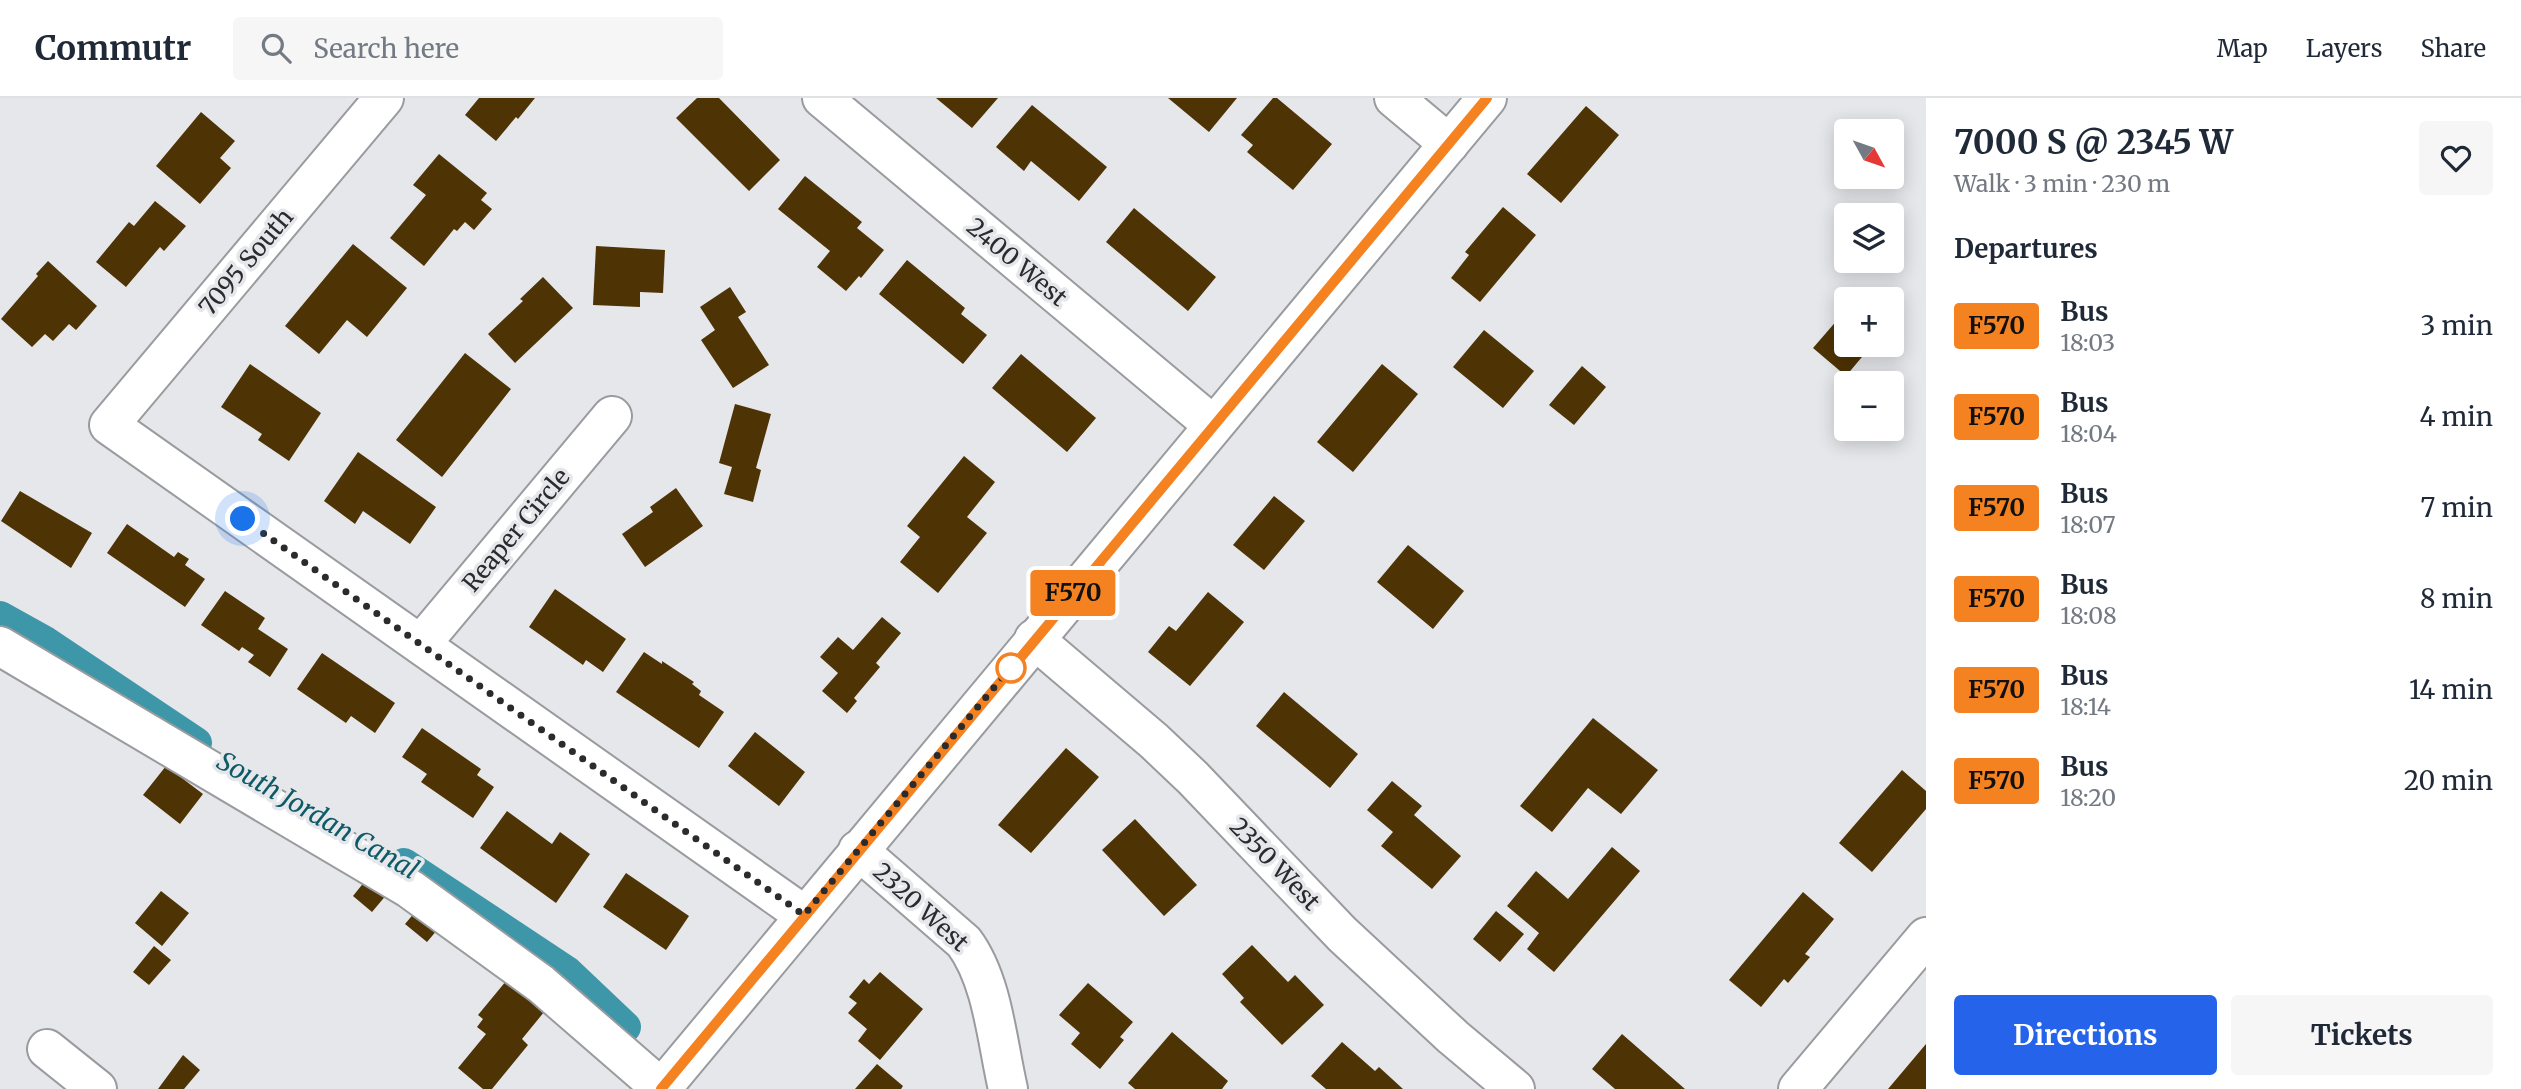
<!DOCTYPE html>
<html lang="en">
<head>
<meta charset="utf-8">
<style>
  :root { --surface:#fff; --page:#f6f6f7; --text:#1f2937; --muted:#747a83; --line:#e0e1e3; --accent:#2563eb }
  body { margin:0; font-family:Merriweather,serif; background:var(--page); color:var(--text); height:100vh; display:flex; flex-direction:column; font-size:26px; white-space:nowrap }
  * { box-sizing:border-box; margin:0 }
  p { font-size:23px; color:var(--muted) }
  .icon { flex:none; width:38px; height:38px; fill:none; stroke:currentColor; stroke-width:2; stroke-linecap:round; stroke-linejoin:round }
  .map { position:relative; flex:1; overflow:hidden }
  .details { display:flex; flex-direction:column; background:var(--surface); width:595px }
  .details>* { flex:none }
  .badge { padding:0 14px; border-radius:5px; font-size:24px; line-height:46px }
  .needle { width:46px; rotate:130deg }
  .fabs { position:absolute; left:1834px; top:21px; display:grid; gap:14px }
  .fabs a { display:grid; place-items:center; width:70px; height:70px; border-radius:7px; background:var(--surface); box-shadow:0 4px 18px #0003; font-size:35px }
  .you { position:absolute; width:35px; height:35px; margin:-18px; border:5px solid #fff; border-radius:50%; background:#1a73e8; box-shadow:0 0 0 10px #1a73e833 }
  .map>.badge { position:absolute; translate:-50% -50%; box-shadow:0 0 0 4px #fff }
  h2 { padding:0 28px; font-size:26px; line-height:63px }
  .round { display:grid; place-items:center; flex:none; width:74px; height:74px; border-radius:7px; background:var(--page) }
  .overview { display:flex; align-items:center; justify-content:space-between; height:119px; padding:0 28px }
  h1 { font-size:33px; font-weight:700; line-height:52px }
  .cta { display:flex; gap:14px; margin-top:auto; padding:14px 28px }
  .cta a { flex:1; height:80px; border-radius:7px; background:var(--accent); color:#fff; font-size:28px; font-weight:700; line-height:80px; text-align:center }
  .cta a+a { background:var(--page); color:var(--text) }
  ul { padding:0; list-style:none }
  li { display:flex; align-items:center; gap:21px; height:91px; padding:0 28px }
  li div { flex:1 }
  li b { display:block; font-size:26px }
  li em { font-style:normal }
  li .badge { min-width:77px; font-weight:700; text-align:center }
  header { display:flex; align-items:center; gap:42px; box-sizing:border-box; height:98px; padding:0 35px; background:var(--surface); border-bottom:2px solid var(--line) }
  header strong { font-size:33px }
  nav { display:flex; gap:38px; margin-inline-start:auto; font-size:24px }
  .search { width:490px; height:63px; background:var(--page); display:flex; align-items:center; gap:18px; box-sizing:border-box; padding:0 24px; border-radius:7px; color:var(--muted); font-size:26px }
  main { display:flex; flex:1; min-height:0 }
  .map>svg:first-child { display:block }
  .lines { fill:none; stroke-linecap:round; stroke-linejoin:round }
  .canal { stroke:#3e97a8; stroke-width:32 }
  .building { fill:#4e3304 }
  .minor-casing { stroke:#9a9b9f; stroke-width:42 }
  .major-casing { stroke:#9a9b9f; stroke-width:42 }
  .minor { stroke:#fff; stroke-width:38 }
  .major { stroke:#fff; stroke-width:38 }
  .line-casing { stroke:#fff; stroke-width:16 }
  .line { stroke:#f58220; stroke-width:10 }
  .walk { stroke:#2b2b2d; stroke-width:7; stroke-dasharray:0 12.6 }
  .stop-dot { fill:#fff; stroke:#f58220; stroke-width:3.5 }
  .labels { text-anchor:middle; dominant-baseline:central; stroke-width:7; stroke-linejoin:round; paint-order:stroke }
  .street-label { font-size:24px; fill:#2b2b2d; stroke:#e6e7eb }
  .water-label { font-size:26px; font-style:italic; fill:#0f5a67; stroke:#e6e7eb }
</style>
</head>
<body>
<header>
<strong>Commutr</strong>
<div class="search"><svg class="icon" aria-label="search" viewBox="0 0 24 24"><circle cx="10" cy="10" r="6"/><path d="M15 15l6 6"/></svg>Search here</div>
<nav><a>Map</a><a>Layers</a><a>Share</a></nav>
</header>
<main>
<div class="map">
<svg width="1926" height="991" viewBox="0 0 1926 991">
  <rect width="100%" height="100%" fill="#e6e7eb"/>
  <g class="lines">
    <path class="canal" d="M0,519l45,25 151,101
      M404,766l163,108 58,55"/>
  </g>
  <path class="building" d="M479,0h56l-17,21 -2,-2 -20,24 -31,-26z
    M697,0h22l61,62 -31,31 -73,-73z
    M936,0h62l-26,30z
    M1168,0h69l-28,34z
    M1273,0h4l55,46 -39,46 -46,-38 6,-7 -12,-10z
    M1032,7l75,62 -28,34 -48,-40 -7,10 -28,-24z
    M1586,8l33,29 -58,68 -34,-29z
    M201,14l34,29 -15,17 11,10 -31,36 -44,-38z
    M439,56l48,39 -6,7 11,9 -18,21 -9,-8 -8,9 -3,-2 -30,37 -34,-28 36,-43 -13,-10z
    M805,78l57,46 -5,6 27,22 -23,28 -2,-2 -13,15 -29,-24 13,-16 -52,-42z
    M155,103l31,25 -22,25 -4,-4 -34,40 -30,-25 33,-40 5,4z
    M1503,109l33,28 -56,67 -29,-24 18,-23 -4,-3z
    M1134,110l82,69 -28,34 -82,-69z
    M353,146l54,44 -40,49 -20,-17 -28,34 -34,-28z
    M596,148l69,4 -2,43 -23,-1v15l-47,-2z
    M907,162l58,48 -4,6 26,21 -24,29 -84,-70z
    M48,163l49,45 -21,24 -7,-6 -16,17 -8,-7 -13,13 -31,-28 37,-43 -2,-2z
    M543,179l30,31 -58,55 -27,-29 35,-33 -3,-2z
    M730,189l16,25 -8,5 31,48 -36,23 -32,-48 14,-10 -15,-23z
    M1839,220l7,6v21h26l-26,31 -33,-28z
    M1484,232l50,41 -31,37 -50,-41z
    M465,255l46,36 -69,88 -46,-37z
    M1021,256l75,64 -29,34 -75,-64z
    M250,266l71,49 -32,48 -31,-21 4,-6 -41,-27z
    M1382,266l36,30 -65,78 -36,-30z
    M1582,268l24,21 -32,38 -25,-20z
    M735,306l36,10 -15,54 5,2 -8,32 -29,-8 8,-27 -13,-4z
    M358,354l78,55 -26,37 -47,-33 -8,13 -31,-23z
    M964,358l31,26 -28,35 20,16 -49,60 -38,-31 20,-25 -13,-11z
    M676,390l27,38 -58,41 -23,-33 31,-22 -3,-5z
    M20,393l72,42 -21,35 -70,-47z
    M1274,398l31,25 -41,49 -31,-25z
    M127,426l47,33 4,-5 11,7 -4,6 20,14 -20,28 -78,-54z
    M1408,447l56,46 -31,38 -56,-47z
    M555,491l71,50 -23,33 -17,-12 -3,5 -54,-38z
    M225,493l40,27 -7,11 30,20 -18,28 -22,-15 6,-7 -12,-8 -3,4 -38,-26z
    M1208,494l36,30 -54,64 -42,-34 21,-26 7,5z
    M882,519l19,16 -25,30 4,4 -26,31 3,3 -10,12 -25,-22 16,-18 -18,-16 18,-20 15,13z
    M644,554l18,12v-3l32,21 -2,2 9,7 -2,4 25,17 -25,36 -83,-56z
    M322,555l73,50 -20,30 -24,-17 -5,7 -49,-34z
    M1284,594l74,62 -28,34 -74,-62z
    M1593,620l65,52 -37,44 -33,-26 -36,44 -32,-26z
    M422,630l59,41 -4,6 17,12 -21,31 -52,-36 6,-8 -25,-17z
    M755,634l50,40 -26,34 -51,-40z
    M1066,650l33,29 -68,76 -33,-28z
    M166,668l37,28 -23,30 -37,-29z
    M1902,672l24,21v18l-54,63 -33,-29z
    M1392,683l30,25 -8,9 47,41 -29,33 -51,-43 12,-14 -26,-22z
    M507,713l45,33 8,-12 30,22 -34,49 -76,-55z
    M1135,721l62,66 -33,31 -62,-66z
    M1612,749l28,24 -86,101 -27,-23 12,-16 -32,-27 29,-35 32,28z
    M373,773l20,16 -21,25 -19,-16z
    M626,775l63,43 -23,34 -63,-43z
    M161,793l28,22 -27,33 -27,-23z
    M1803,794l31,27 -29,35 5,3 -22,26 -4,-4 -23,28 -32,-27z
    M416,813l22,18 -11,13 -22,-18z
    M1496,813l28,23 -24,28 -27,-23z
    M1252,847l36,37 7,-7 29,30 -42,40 -42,-43 4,-4 -22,-24z
    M154,848l17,14 -22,25 -16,-13z
    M880,874l43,37 -43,51 -22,-19 9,-12 -19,-16 9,-10 -8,-6 15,-18 5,5z
    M511,877l38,31 -27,33 6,6 -36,44h-9l-25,-21 28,-34 -9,-7 6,-8 -5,-4z
    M1088,885l45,39 -13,15 4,3 -24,29 -29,-25 9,-11 -21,-18z
    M1172,934l56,49 -6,8h-87l-7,-6z
    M1622,936l63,55h-70l-23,-20z
    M1342,944l33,29 4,-4 24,22h-77l-15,-13z
    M1926,946v45h-38z
    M183,957l17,15 -16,19h-26z
    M877,966l26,22 -2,3h-46z"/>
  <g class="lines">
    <g class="minor-casing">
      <path id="minor" d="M384,0l-275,327 695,490
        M822,0l391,327
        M1394,0l55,46
        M1034,541l120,102 39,37 149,156 111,103 62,52
        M421,546l191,-228
        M0,548l410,243 131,95 120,104
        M858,752l106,92c29,39 33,100 44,147
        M47,951l50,40
        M1798,991l128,-152"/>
    </g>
    <g class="major-casing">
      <path id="major" d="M661,991l826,-991"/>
    </g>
    <use href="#minor" class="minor"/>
    <use href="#major" class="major"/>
  </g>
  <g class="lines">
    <g class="line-casing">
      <path id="line" d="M661,991l826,-991"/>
    </g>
    <use href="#line" class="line"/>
    <path class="walk" d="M243,421l561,396 213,-255 -6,8"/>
  </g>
  <circle class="stop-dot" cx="1011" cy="570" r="14"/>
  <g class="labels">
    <g class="street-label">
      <text transform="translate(246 164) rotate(-50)">7095 South</text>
      <text transform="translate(1017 164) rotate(40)">2400 West</text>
      <text transform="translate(516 432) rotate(-50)">Reaper Circle</text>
      <text transform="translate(1275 766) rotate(46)">2350 West</text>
      <text transform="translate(921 809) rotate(42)">2320 West</text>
    </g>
    <g class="water-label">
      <text transform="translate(318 717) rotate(30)">South Jordan Canal</text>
    </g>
  </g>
</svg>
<div class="fabs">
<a><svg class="needle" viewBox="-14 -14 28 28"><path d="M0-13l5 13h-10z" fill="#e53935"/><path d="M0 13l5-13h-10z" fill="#747a83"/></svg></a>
<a><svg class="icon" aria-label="layers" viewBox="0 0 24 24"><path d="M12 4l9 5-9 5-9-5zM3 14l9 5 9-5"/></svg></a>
<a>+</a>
<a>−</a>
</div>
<div class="you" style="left:243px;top:421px"></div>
<b class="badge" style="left:1073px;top:495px;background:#f58220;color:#111">F570</b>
</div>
<section class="details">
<div class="overview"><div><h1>7000 S @ 2345 W</h1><p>Walk · 3 min · 230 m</p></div><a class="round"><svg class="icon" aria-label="heart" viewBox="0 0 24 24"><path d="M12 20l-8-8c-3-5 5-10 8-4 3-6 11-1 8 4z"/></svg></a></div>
<h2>Departures</h2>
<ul>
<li><span class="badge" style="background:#f58220;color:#111">F570</span><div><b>Bus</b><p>18:03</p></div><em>3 min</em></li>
<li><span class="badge" style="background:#f58220;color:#111">F570</span><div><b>Bus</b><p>18:04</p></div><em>4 min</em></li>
<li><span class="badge" style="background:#f58220;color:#111">F570</span><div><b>Bus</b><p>18:07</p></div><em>7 min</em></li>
<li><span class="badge" style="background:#f58220;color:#111">F570</span><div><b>Bus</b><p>18:08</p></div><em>8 min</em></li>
<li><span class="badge" style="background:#f58220;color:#111">F570</span><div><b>Bus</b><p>18:14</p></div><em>14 min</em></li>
<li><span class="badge" style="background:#f58220;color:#111">F570</span><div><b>Bus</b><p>18:20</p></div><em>20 min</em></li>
</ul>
<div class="cta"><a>Directions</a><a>Tickets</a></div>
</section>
</main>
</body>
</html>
